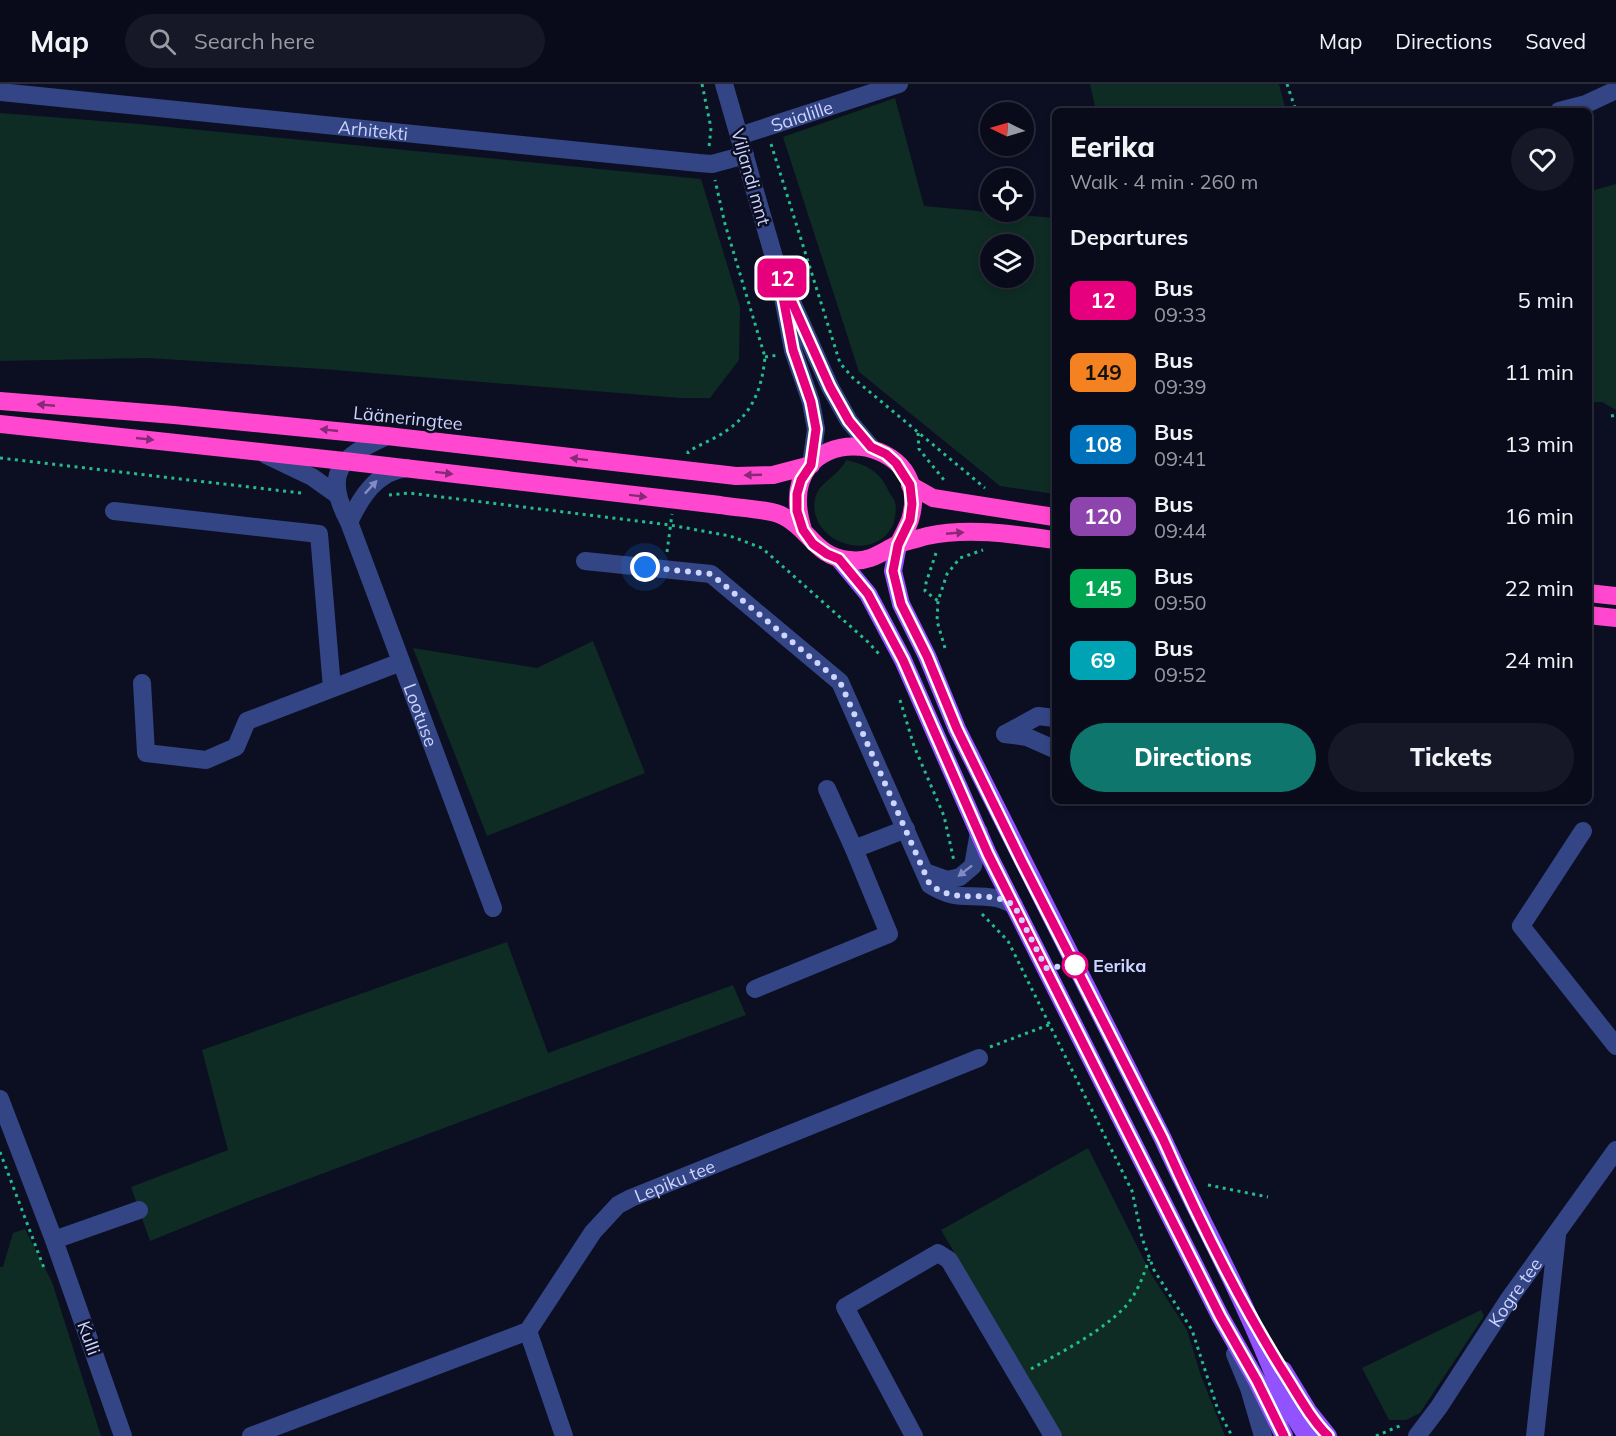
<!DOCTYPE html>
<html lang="en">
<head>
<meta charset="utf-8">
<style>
  :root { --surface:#090a1a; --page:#171827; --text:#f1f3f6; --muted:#999aa2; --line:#292b39; --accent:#0f766e }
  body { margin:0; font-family:Mulish,sans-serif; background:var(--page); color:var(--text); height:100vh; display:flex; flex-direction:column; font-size:22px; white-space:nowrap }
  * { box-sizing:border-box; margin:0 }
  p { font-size:20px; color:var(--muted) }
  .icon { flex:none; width:33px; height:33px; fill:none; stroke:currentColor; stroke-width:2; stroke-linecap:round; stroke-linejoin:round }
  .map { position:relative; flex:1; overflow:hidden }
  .side { position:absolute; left:1052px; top:24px; width:540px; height:696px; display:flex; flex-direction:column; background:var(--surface); border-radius:9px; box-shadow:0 3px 9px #0003,0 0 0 2px var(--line) }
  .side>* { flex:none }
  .badge { padding:0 12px; border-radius:9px; font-size:21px; line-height:39px }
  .needle { width:39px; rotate:275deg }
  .buttons { position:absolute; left:980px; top:18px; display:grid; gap:12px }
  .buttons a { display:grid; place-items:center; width:54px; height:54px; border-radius:50%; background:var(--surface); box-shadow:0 3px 9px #0003,0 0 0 2px var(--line); font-size:30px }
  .you { position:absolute; width:30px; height:30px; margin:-15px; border:4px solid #fff; border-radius:50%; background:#1a73e8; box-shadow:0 0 0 9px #1a73e833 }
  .map>.badge { position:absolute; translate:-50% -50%; box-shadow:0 0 0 3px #fff }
  h2 { padding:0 18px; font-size:22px; line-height:54px }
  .round { display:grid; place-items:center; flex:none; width:63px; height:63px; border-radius:32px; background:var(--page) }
  .overview { display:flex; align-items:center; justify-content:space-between; height:102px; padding:0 18px }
  h1 { font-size:28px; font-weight:800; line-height:45px }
  .cta { display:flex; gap:12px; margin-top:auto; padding:12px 18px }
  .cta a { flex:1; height:69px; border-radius:36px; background:var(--accent); color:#fff; font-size:24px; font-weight:800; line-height:69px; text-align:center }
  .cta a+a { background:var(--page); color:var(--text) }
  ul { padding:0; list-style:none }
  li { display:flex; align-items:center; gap:18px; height:72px; padding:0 18px }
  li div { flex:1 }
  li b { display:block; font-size:22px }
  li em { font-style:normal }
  li .badge { min-width:66px; font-weight:700; text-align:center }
  header { display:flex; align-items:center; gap:36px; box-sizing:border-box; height:84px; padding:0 30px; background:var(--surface); border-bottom:2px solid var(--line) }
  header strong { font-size:28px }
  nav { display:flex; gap:33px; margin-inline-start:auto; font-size:21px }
  .search { width:420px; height:54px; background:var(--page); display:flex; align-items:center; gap:15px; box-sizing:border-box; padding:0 21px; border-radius:33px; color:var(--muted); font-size:22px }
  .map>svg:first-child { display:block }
  .green { fill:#0e2c23; fill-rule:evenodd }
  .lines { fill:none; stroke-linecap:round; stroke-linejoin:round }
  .path { stroke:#25bb8b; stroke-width:3; stroke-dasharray:3 4.5; stroke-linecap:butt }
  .minor { stroke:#334584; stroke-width:18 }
  .major { stroke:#9253ff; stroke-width:18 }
  .highway { stroke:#ff47cf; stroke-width:18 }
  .oneway { fill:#862a78 }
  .oneway2 { fill:#808cc2 }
  .line-casing { stroke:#fff; stroke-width:14 }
  .line { stroke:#e6007e; stroke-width:9 }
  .walk { stroke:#ccd4ff; stroke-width:6; stroke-dasharray:0 10.8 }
  .stop-dot { fill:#fff; stroke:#e6007e; stroke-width:3 }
  .labels { text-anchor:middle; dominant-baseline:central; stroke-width:5; stroke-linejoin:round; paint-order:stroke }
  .street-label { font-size:18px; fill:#ccd4ff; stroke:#0c0e22 }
  .stop-label { font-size:18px; font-weight:bold; fill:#ccd4ff; stroke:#0c0e22; text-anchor:start }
</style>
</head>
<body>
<header>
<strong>Map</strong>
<div class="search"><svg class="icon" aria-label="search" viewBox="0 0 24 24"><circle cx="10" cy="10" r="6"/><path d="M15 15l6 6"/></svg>Search here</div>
<nav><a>Map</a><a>Directions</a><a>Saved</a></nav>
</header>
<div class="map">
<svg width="1616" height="1352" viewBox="0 0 1616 1352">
  <rect width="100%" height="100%" fill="#0c0e22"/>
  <path class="green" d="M1090,0h189l7,27h-190z
    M895,14l29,108 130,12v276l-54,-8 -141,-114 -76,-235zM1023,160v34h-33v-34z
    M0,29l139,11 562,55 39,128 -1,53 -29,38h-30l-358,-29 -175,-11 -147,3z
    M1616,100v226l-14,-8h-13l-1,-210z
    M846,376c19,4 34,11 42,30 2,4 6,9 7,12 2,7 0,17 -2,23 -19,40 -86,17 -78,-26 3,-17 24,-23 31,-39z
    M593,557l52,132 -158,63 -74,-188 124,20z
    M507,858l41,111 185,-68 13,30 -497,186 -99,40 -19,-54 97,-37 -26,-100z
    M1088,1064l63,126 36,56 14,46 24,60h-162l-122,-206z
    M25,1145l27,53 49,154h-101v-169h3l10,-34z
    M1481,1226l3,6 -64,97 -14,7h-17l-27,-52z"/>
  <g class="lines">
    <path class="path" d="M702,0l9,44 -2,19
      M1287,0l9,27
      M771,60l69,219 13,15 132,110
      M765,273l13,-2
      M1611,332l5,-1
      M918,349l1,16 25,31
      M688,370v-2c12,-8 27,-13 38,-21 27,-18 36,-43 39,-74l-40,-133 -10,-44
      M0,374l301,35
      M389,411l20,-2 261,32 60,11 32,12 106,94 11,12
      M667,468l5,-38
      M936,469l-10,30 -1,8 13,10
      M945,564l-8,-27 1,-20 9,-27 13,-16 23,-8
      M900,616l14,46 30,70 10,45
      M982,830l26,27 124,250 10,47 12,32 38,60 26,80 14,26
      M990,963l61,-23
      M0,1068l44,116
      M1208,1101l60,12
      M1031,1285c32,-18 67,-35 93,-61 12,-12 20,-33 25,-49
      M1376,1352l26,-11"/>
    <g class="minor">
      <path d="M724,0l54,187 15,79 18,52 5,27 -5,36"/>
      <path id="s1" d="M0,8l699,71 13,1 33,-9"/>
      <path d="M1559,27l27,-7 30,-14"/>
      <path id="s2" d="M739,52l160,-52"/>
      <path d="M791,216l39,87 19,34 22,26"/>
      <path id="s3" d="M387,352c-46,21 -65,36 -38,86l144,386"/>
      <path d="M266,371l46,22 24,17"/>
      <path d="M114,427l205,23 13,154"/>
      <path d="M349,438c12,-25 28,-51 58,-54"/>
      <path d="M585,477l126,13 129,108 90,203c27,17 39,8 66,13 6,1 12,4 18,7"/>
      <path d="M142,599l4,70 60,7 30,-13 11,-26 154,-59"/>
      <path d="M1005,650l33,-18 16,2"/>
      <path d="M1005,650l22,3 27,12"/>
      <path d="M827,705l27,60"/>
      <path d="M1583,747l-62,95 95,120"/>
      <path d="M925,788l22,8 13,-3 13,-11 6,-34"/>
      <path d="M755,905l134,-55 -35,-85 52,-20"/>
      <path d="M0,1015l54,141"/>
      <path d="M1235,1270l14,34 14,48"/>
      <path d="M123,1352l-69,-196 85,-30"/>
      <path d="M251,1352l277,-105"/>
      <path id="s4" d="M564,1352l-36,-105 65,-99 25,-27 13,-7 348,-140"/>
      <path d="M914,1352l-69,-129 93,-54 11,7 104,176"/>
      <path id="s5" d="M1417,1352l22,-29 70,-108 107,-149"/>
      <path d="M1535,1352l22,-201"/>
    </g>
    <path class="major" d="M898,461l-5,26 8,33 26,52 30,73 206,410c27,60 59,118 86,178 19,40 32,83 58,119
      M839,475l29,35 35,66 85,194 232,462 37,65 27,55
      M1283,1286l25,41 20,25"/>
    <path class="highway" d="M0,317l174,14 213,21 349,40 37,-1 38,-10
      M0,340l344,37 376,44c15,3 51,4 63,11 27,13 32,41 66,44 19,3 32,-7 47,-15 10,-4 21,-6 31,-9 42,-9 86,-2 127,4
      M910,401l23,13 121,19
      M803,446c-36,-115 135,-104 107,-10 -3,8 -8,17 -12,25
      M1588,509l28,3
      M1588,531l28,3"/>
  </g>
  <defs><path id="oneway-solid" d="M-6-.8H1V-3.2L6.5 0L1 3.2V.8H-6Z" transform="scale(1.5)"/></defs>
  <g class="oneway">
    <use href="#oneway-solid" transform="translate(46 321) rotate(-175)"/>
    <use href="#oneway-solid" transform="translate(329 346) rotate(-174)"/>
    <use href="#oneway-solid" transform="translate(145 355) rotate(6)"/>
    <use href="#oneway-solid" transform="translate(579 375) rotate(-173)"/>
    <use href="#oneway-solid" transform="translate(444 389) rotate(7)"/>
    <use href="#oneway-solid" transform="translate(753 391) rotate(178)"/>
    <use href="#oneway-solid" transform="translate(638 412) rotate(7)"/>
    <use href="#oneway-solid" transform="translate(955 449) rotate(-5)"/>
  </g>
  <g class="oneway2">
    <use href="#oneway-solid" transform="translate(371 403) rotate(-47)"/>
    <use href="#oneway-solid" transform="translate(965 787) rotate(142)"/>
  </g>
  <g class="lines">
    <g class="line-casing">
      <path id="line" d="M1284,1352l-27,-55 -37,-65 -232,-462 -85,-194 -35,-66 -29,-35 -12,-5 -14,-10 -10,-14 -6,-19v-17l4,-14 10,-15 5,-36 -5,-27 -18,-52 -15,-79 52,116 19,34 22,26 15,7 10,9 14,22 2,19 -2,16 -12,25 -5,26 8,33 26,52 30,73 64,131 142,279c35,79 73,156 118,229 15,23 28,49 47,68"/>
    </g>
    <use href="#line" class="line"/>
    <path class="walk" d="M645,483l66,7 129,108 90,203c26,17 39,8 66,13 6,1 12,4 18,7l32,63 29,-3"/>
  </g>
  <circle class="stop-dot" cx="1075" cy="881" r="12"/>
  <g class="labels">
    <g class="street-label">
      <text stroke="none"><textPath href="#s2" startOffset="66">Saialille</textPath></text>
      <text stroke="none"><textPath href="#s1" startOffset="375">Arhitekti</textPath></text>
      <text transform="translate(751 93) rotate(74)">Viljandi mnt</text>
      <text transform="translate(408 334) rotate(6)">Lääneringtee</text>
      <text stroke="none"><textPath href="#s3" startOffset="320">Lootuse</textPath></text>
      <text stroke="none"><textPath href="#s4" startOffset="328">Lepiku tee</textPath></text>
      <text stroke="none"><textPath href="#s5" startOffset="174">Kogre tee</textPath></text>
      <text transform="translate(89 1254) rotate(70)">Kulli</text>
    </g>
    <g class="stop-label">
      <text x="1093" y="881">Eerika</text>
    </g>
  </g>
</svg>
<div class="buttons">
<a><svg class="needle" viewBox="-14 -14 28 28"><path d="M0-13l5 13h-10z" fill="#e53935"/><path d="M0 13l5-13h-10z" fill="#999aa2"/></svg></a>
<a><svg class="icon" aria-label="locate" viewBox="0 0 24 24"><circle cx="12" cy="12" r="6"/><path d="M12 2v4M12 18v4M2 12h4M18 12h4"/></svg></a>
<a><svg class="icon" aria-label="layers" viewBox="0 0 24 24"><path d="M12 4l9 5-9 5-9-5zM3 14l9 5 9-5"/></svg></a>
</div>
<div class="you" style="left:645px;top:483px"></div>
<b class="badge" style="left:782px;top:194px;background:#e6007e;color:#fff">12</b>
<section class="side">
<div class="overview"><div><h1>Eerika</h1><p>Walk · 4 min · 260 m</p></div><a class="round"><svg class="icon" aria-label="heart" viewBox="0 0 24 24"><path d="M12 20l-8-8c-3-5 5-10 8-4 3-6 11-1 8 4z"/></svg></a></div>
<h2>Departures</h2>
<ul>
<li><span class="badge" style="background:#e6007e;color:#fff">12</span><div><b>Bus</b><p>09:33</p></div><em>5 min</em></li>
<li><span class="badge" style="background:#f58220;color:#111">149</span><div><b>Bus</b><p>09:39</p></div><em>11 min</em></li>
<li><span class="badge" style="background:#0072bc;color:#fff">108</span><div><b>Bus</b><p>09:41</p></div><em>13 min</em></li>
<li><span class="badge" style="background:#8e44ad;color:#fff">120</span><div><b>Bus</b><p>09:44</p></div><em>16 min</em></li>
<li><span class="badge" style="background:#00a651;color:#fff">145</span><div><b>Bus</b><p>09:50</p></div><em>22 min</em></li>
<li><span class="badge" style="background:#00a3b4;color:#fff">69</span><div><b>Bus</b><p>09:52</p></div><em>24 min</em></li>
</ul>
<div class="cta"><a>Directions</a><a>Tickets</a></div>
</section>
</div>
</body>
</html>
